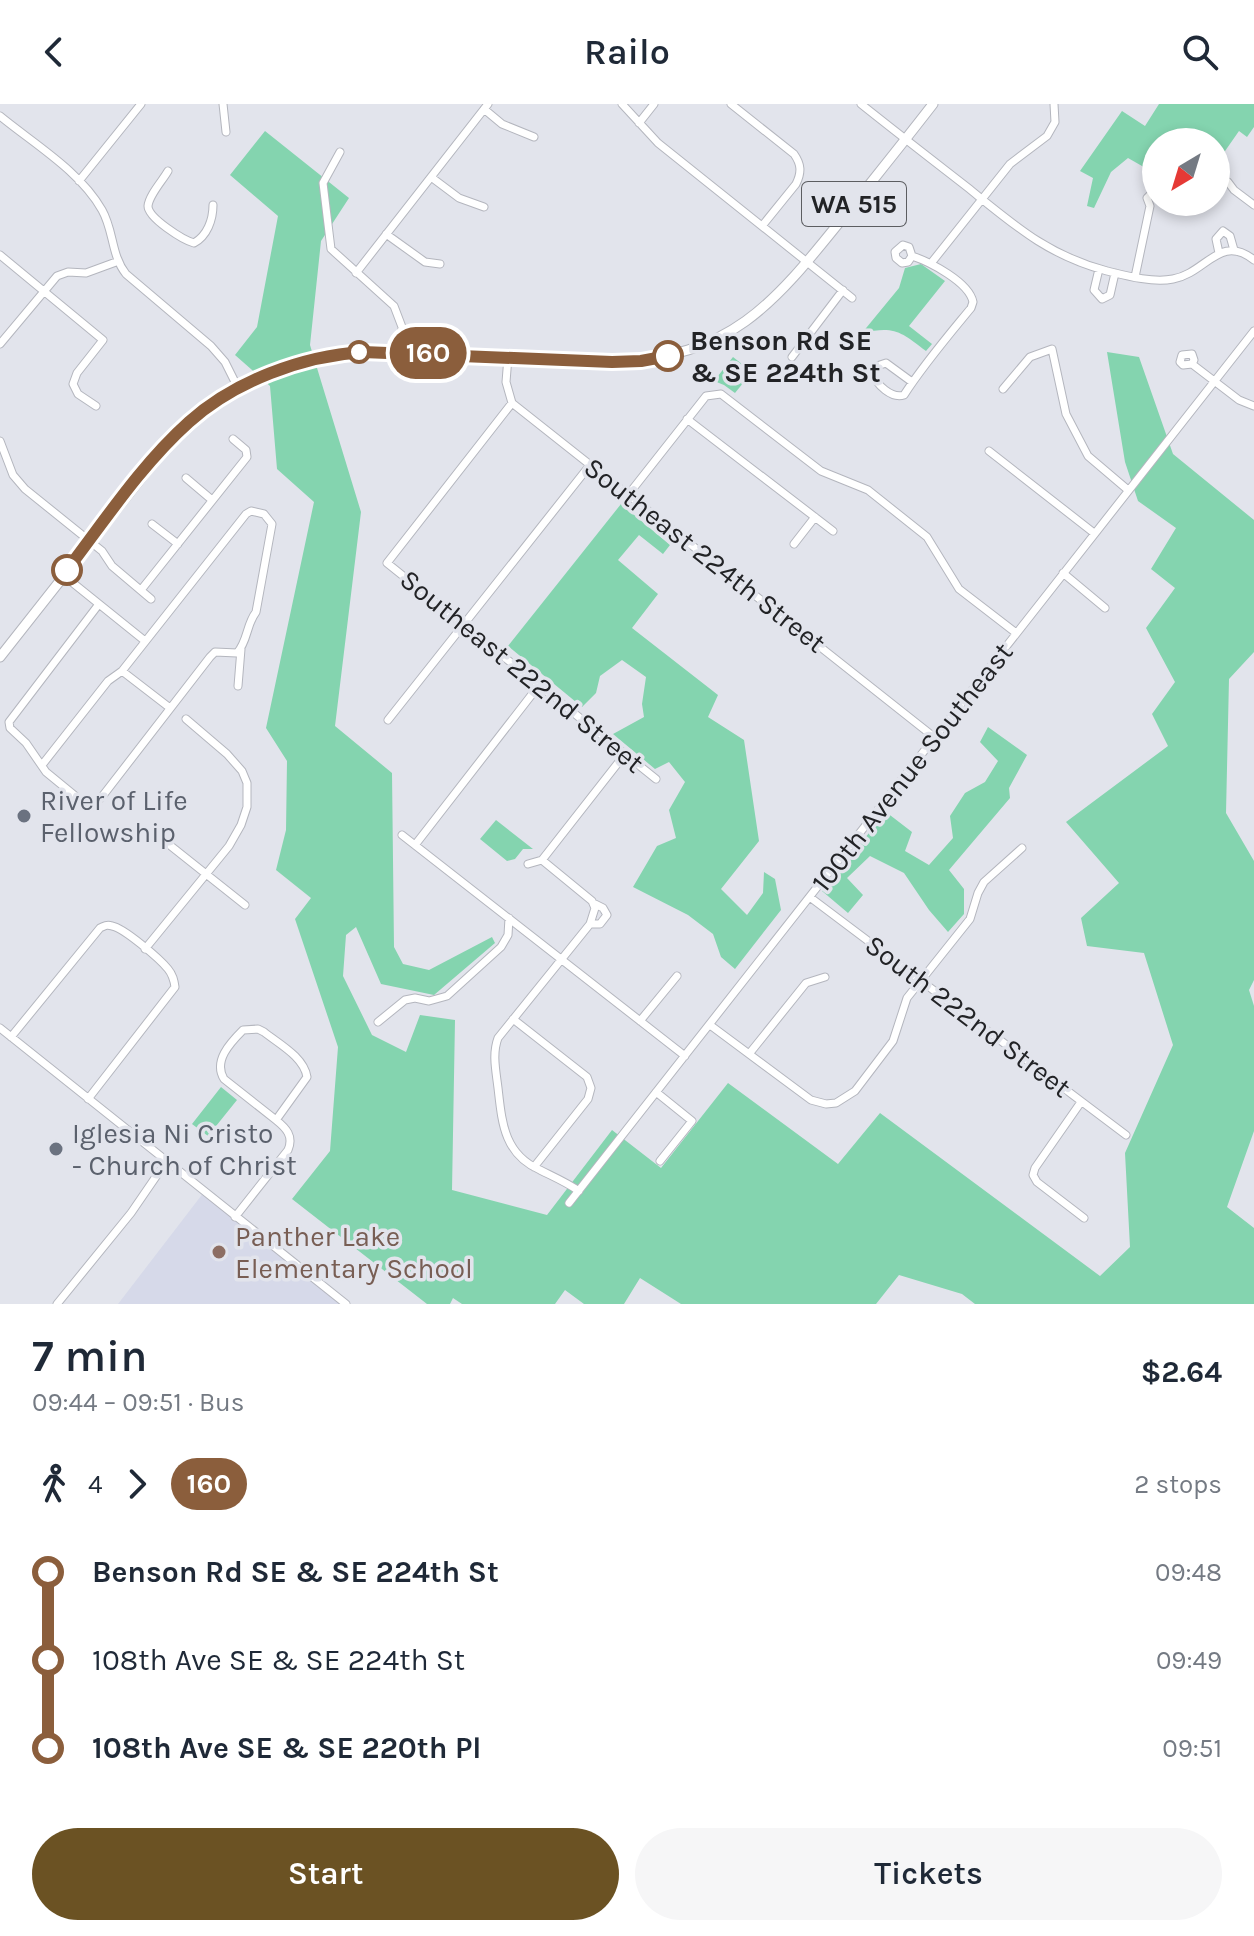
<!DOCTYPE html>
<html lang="en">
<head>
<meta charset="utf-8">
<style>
  :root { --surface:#fff; --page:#f6f6f7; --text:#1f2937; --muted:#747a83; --accent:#6b5223 }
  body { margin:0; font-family:Karla,sans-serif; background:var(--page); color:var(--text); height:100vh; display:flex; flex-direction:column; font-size:30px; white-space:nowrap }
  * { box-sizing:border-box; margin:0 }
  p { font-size:26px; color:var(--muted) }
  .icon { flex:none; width:44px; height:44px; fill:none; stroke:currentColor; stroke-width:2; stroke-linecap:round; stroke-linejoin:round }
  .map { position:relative; height:1200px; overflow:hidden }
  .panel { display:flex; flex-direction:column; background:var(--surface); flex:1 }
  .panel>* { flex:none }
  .badge { padding:0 16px; border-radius:26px; font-size:28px; line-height:52px }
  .needle { width:52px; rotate:218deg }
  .tools { position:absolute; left:1142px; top:24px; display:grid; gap:16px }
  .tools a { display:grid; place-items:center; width:88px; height:88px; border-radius:50%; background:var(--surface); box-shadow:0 4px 12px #0003; font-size:40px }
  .map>.badge { position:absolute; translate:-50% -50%; box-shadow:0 0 0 4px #fff }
  .legs { display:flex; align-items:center; gap:12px; height:88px; padding:0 32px; font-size:26px }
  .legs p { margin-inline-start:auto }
  .head { display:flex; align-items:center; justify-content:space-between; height:136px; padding:0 32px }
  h1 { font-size:44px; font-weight:600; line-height:60px }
  .cta { display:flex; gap:16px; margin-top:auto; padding:16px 32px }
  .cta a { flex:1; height:92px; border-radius:48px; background:var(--accent); color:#fff; font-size:32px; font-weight:600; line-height:92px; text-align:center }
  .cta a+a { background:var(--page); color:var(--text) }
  ul { padding:0 32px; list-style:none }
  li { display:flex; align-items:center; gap:28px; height:88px; font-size:30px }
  li i { display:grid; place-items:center; width:12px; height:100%; margin:0 10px; background:currentColor }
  li i::after { content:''; width:20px; height:20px; margin:-10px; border:6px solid; border-radius:50%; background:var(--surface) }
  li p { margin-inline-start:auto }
  li:first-child i { background:linear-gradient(#0000 50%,currentColor 0) }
  li:last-child i { background:linear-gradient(currentColor 50%,#0000 0) }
  header { display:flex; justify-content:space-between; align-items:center; height:104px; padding:0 32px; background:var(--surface); font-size:36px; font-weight:600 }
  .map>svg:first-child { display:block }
  .built { fill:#d6d9e9 }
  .green { fill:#84d4af }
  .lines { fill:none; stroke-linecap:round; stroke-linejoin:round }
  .minor-casing { stroke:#b4b6be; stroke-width:9 }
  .major-casing { stroke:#b4b6be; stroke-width:11 }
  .minor { stroke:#fff; stroke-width:7 }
  .major { stroke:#fff; stroke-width:9 }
  .line-1-casing { stroke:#fff; stroke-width:18 }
  .line-1 { stroke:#8b5e3c; stroke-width:12 }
  .stop-1-dot { fill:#fff; stroke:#8b5e3c; stroke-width:4 }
  .worship-dot { fill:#6b7280; stroke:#e2e4ec; stroke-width:3 }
  .education-dot { fill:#8d6e63; stroke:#e2e4ec; stroke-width:3 }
  .labels { text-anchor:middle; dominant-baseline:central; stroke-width:7; stroke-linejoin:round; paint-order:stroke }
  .shield { fill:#e2e4ec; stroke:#5c5d61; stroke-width:2 }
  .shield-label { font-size:26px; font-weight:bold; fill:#222326 }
  .stop-label { font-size:28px; font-weight:bold; fill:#222326; stroke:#e2e4ec; text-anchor:start }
  .street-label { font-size:28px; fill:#222326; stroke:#e2e4ec }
  .worship-label { font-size:28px; fill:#5b616d; stroke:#e2e4ec; text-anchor:start }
  .education-label { font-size:28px; fill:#785e54; stroke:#e2e4ec; text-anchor:start }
</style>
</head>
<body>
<header><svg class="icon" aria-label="back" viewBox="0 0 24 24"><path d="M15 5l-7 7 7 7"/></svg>Railo<svg class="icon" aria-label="search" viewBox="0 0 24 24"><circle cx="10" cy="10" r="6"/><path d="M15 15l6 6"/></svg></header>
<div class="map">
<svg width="1254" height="1200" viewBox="0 0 1254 1200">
  <rect width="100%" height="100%" fill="#e2e4ec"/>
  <path class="built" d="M204,1088l142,112h-228z"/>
  <path class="green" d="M1159,0h95v23l-7,10 -8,-6 -23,33v-22h-60v32l-28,-16 -17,14 -17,36 -7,-2 6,-28 -13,-7 42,-60 23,15z
    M265,27l84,67 -28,43 -11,104 51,167 -26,214 57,47 2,174 9,17 26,6 63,-33 3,6 -61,52 -53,-11 -25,-57 -10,8 -3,41 29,59 34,17 14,-37 35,5 -3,170 95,25 65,-85 49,38 67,-85 110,81 42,-51 220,163 30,-29 -5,-94 48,-108 -29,-92 -57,-7 -6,-28 38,-35 -53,-61 102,-76 -16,-32 23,-32 -29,-54 29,-40 -24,-19 25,-41 -38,-27 -13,-39 -18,-110 32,5 34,97 81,66v132l-25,27 -3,134 28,48v119l-5,10 5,16v125l-27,76 27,21v76h-279l-13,-10 -63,-19 -23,29h-195l-41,-26 -16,26h-40l-19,-14 -10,14h-93l-9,-6 -3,6h-23l-135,-105 38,-48 8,-104 -43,-128 16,-21 -35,-28 10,-40 1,-69 -21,-33 48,-226 -37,-33 -7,-83 -35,-31 22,-28 21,-111 -48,-41z
    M921,160l24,17 -36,45 23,18 -6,7c-26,-20 -32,-25 -64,-18l37,-45 6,-20z
    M733,253l19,15 -17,21 -11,-8 -10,-4z
    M621,400l49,41 -7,9 -24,-19 -21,25 40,34 -26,34 86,67 -10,22 36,23 15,101 -38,48 26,26 16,-22 1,-21 11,7 6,31 -46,59 -14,-12 -8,-23 -25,-19 -55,-28 24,-41 19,-8 -7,-28 16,-28 -16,-20 -14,7 -42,-35 31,-17 -2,-13 4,-27 -24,-17 -22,16 -4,17 -14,14 -74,-61z
    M988,623l39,28 -18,33 1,10 -61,72 15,19v25l-16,18 -19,-22 -25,-37 -34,-17 -23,22 16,17 -15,18 -26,-22 64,-79 26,20 -7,19 24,14 24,-27 -3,-22 15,-23 20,-11 13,-21 -18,-19z
    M496,716l37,29h-10l-8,10 -8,2 -27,-22z
    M221,983l16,13 -29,36 -16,-12z"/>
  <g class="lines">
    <g class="minor-casing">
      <path id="minor" d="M223,0l3,28
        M622,0l36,39 194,155
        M731,0l63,50c7,10 8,18 2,30l-34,42
        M861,0c35,28 70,55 106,83 47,38 80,68 140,84 20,5 46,12 66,8 33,-6 47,-46 81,-19
        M484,5l18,15 32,13
        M0,12c34,28 80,55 102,94 12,21 9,45 24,64l85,72 14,16 13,26
        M639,19l15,-19
        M340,48l-17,31 8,66 63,57 8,21v25
        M168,67c-5,9 -19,24 -20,35 0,12 35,34 46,37 13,-7 19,-23 19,-38
        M431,73l28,21 25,9
        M79,77l62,-77
        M1228,78l6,8 20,15
        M386,130l39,28 15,2
        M1219,149l-3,-14 7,-8 7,5 4,14
        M0,151l103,85 -26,33 -4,11 5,10 18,12
        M932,158l78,-98 37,-28 8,-14 -1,-18
        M1099,165l-5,21 8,9 8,-4 5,-22
        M356,169l132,-169
        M1135,173l15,-71 -3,-8 4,-4 5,1
        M0,240l57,-68 11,-4 18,1 30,-11
        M508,253l-2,25 6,21 422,334
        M792,253l51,-67
        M1192,260l2,-4 -2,-6 -10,1 -2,7 3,3 9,-1 47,36 15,6
        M912,278l-26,-19 -9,3 -4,7c3,12 19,26 31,22 20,-31 44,-59 67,-87l2,-6c-4,-20 -43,-40 -61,-46l-3,-9 -6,-2 -8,7 1,6 6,5 6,-1 4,-6
        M1003,285l27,-32 22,-8 14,65 22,42 40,34
        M512,299l-125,160 269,216
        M687,315l146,112
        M0,337l13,34 12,14 77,62 10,15 39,33
        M989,347l105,82
        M186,374l26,22
        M628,391l78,-99 15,-2 100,77 47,19 59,47 32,52 57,44
        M152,420l26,20
        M794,440l21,-27
        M1063,469l42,35
        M63,471l82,66
        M141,486l106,-133 -1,-7 -13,-11
        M122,567l48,37
        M238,582l3,-37
        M388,616l202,-255
        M42,661l66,-84 14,-10 124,-157 5,-3 13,3 8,10 -16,88c-10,13 -8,29 -19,41l-22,-1 -5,5 -109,141 -10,7 -6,-1 -39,-32 -20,-29 -16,-15 -1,-6 90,-118
        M402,731l283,221
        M162,735l83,66
        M415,741l125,-161
        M542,756l83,-106
        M528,760l14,-4 50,41 3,7 -5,16 -92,114c-6,16 -2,33 0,50 4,35 6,66 42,82 14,7 26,12 39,21
        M811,794l315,237
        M590,820h10l7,-9 -4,-7 -8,-4
        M145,845l84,-103 12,-21 6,-18v-24l-5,-12 -15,-17 -41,-35
        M513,915l74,58 4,11 -3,11 -54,68
        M640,917l37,-45
        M378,918l27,-22 10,-2 14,3 18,-5 54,-49 7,-12 1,-17
        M710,921l101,75 15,4 10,-1 19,-12 38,-50 14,-43 63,-79 8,-26 6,-11 38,-34
        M0,924l346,276
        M11,933l89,-109c5,-2 6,-4 12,-2 12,2 48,33 56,43 5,6 6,11 7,18l-87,112
        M749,950l57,-71 19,-6
        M656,988l36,29 -32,40
        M1081,998l-46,66 -2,7 4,7 47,36
        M569,1099l685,-872
        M235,1113l53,-67c6,-14 -2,-22 -12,-30l31,-43c-3,-20 -28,-33 -43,-45l-6,-3 -15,1c-13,13 -30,31 -19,49l52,41
        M57,1200l74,-91 35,-51"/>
    </g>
    <g class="major-casing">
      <path id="major" d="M0,553l171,-217c45,-47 113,-81 178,-87 39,-4 78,0 117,2 49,2 97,5 146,7 118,-4 161,-57 230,-143 30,-38 61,-76 91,-115"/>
    </g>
    <use href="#minor" class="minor"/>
    <use href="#major" class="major"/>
  </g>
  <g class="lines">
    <g class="line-1-casing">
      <path id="line-1" d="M67,466c38,-50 75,-106 122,-148 46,-41 113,-66 174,-70l249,10 29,-1 27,-5"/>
    </g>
    <use href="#line-1" class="line-1"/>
  </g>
  <g class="stop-1-dot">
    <circle cx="359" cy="248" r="10"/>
    <circle cx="668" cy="252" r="14"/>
    <circle cx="67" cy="466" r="14"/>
  </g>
  <g class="worship-dot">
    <circle cx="24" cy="712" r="8"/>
    <circle cx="56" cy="1045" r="8"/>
  </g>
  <circle class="education-dot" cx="219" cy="1148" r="8"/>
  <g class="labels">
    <rect class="shield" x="802" y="78" width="104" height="44" rx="6"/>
    <g class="shield-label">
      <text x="854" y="100">WA 515</text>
    </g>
    <g class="stop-label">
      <text x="690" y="236">Benson Rd SE<tspan x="690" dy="32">&amp; SE 224th St</tspan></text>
    </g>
    <g class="street-label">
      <text transform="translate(705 451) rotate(38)">Southeast 224th Street</text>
      <text transform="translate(522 567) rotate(39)">Southeast 222nd Street</text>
      <text transform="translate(912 663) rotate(-52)">100th Avenue Southeast</text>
      <text transform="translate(968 912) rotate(37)">South 222nd Street</text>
    </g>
    <g class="worship-label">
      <text x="40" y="696">River of Life<tspan x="40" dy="32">Fellowship</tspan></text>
      <text x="72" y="1029">Iglesia Ni Cristo<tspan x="72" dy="32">- Church of Christ</tspan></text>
    </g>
    <g class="education-label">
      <text x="235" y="1132">Panther Lake<tspan x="235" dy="32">Elementary School</tspan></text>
    </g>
  </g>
</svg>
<div class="tools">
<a><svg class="needle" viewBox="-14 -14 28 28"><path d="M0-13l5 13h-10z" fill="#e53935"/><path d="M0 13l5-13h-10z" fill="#747a83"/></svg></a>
</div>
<b class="badge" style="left:428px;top:249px;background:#8b5e3c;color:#fff">160</b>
</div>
<section class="panel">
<div class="head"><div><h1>7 min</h1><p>09:44 – 09:51 · Bus</p></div><b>$2.64</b></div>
<div class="legs"><svg class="icon" aria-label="walk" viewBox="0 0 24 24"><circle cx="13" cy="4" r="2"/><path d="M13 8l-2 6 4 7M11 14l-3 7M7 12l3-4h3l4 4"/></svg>4<svg class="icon" aria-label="forward" viewBox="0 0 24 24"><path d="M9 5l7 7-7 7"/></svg><b class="badge" style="background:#8b5e3c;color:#fff">160</b><p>2 stops</p></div>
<ul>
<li><i style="color:#8b5e3c"></i><b>Benson Rd SE &amp; SE 224th St</b><p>09:48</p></li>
<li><i style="color:#8b5e3c"></i><span>108th Ave SE &amp; SE 224th St</span><p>09:49</p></li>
<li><i style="color:#8b5e3c"></i><b>108th Ave SE &amp; SE 220th Pl</b><p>09:51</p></li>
</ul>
<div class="cta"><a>Start</a><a>Tickets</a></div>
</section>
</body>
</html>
